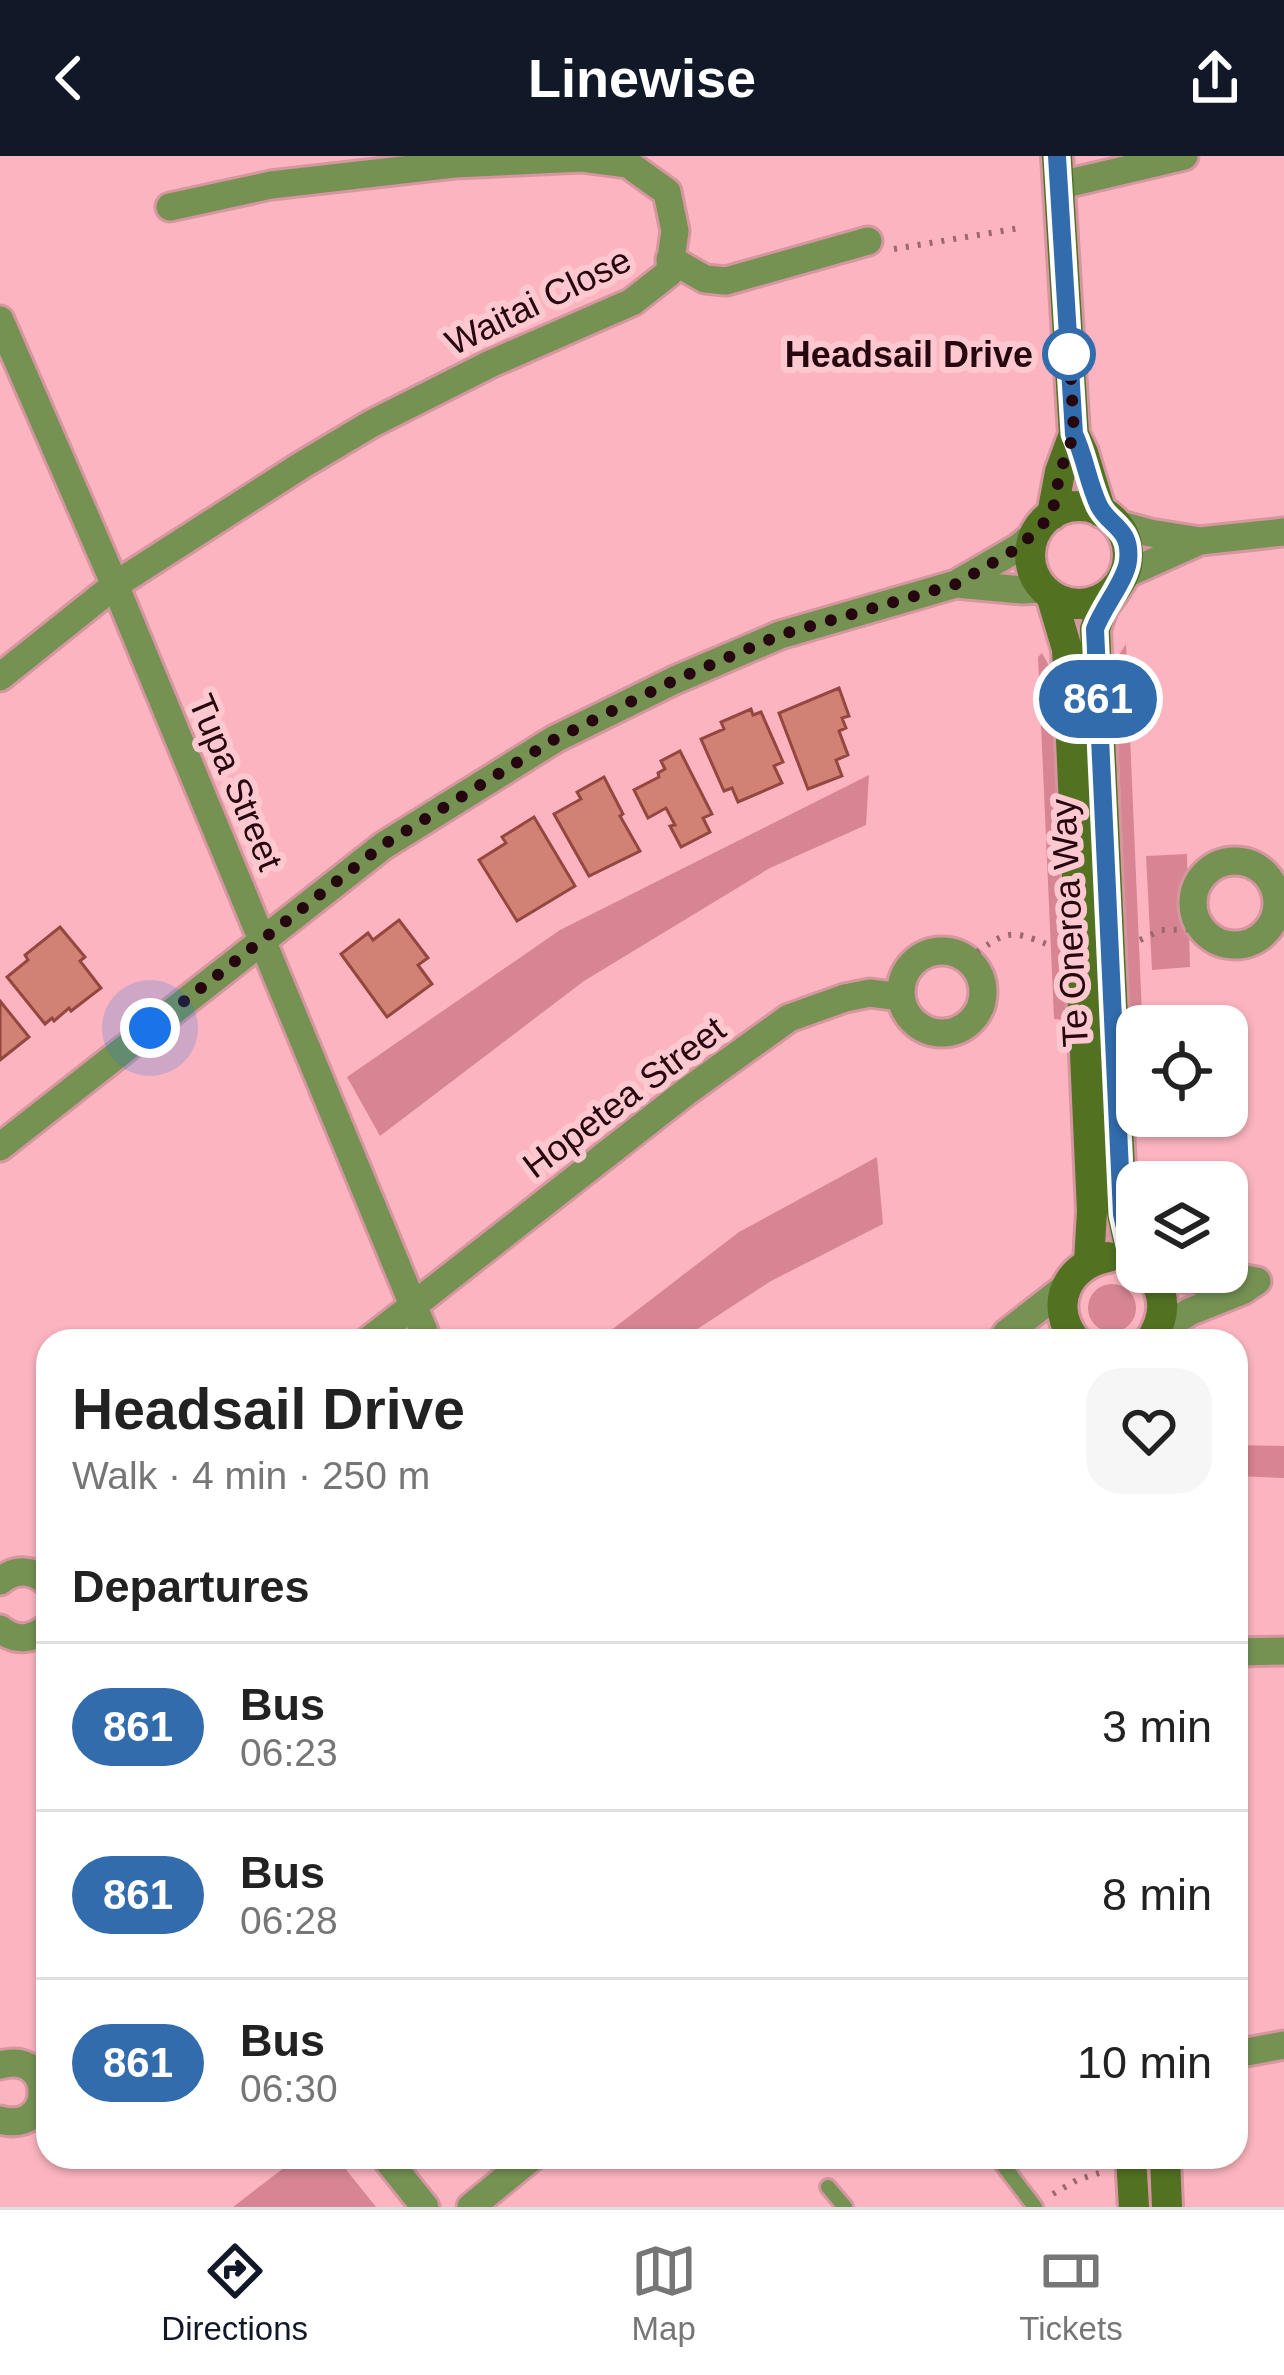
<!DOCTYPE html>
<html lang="en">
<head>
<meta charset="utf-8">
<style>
  :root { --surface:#fff; --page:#f6f6f6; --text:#222; --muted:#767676; --line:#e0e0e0; --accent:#111827 }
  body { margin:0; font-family:Arial,sans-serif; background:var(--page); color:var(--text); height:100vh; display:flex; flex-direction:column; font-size:45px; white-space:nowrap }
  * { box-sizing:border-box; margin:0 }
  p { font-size:39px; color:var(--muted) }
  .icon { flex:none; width:66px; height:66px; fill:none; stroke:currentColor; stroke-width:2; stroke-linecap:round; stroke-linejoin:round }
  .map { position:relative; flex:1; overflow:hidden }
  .sheet { position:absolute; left:36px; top:1173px; width:1212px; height:840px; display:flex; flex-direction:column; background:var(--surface); border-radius:36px; box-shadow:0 3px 9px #0004 }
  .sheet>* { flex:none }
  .badge { padding:0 24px; border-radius:39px; font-size:42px; line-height:78px }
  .buttons { position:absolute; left:1116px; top:849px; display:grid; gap:24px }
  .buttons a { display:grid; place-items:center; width:132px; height:132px; border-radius:24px; background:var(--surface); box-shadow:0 3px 9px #0004; font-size:60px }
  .you { position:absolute; width:60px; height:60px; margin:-30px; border:9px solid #fff; border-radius:50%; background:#1a73e8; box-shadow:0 0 0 18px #1a73e833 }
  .map>.badge { position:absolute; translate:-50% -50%; box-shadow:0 0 0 6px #fff }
  h2 { padding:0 36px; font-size:45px; line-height:108px }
  .round { display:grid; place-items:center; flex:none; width:126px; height:126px; border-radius:36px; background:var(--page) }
  .head { display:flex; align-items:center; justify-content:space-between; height:204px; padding:0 36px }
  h1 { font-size:57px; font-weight:800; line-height:90px }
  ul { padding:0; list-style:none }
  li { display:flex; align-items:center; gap:36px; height:168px; padding:0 36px; border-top:3px solid var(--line) }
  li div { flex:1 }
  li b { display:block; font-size:45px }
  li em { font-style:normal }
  li .badge { min-width:132px; font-weight:700; text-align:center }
  header { display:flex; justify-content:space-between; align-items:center; height:156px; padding:0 36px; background:var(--accent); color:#fff; font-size:54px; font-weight:800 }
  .menu { display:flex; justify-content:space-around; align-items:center; height:168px; border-top:3px solid var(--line); background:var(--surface); font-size:33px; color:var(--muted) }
  .menu a { display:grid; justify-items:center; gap:6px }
  .menu .active { color:var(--accent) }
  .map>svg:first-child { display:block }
  .green { fill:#d78593 }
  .building { fill:#d28175; stroke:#93473e; stroke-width:3 }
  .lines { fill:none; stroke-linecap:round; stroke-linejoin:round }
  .lane-casing { stroke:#d596a0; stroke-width:20 }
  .street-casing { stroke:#d596a0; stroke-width:33 }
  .secondary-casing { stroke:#d596a0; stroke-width:36 }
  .path { stroke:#9c6770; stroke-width:6; stroke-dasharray:3 9; stroke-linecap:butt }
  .lane { stroke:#759253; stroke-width:14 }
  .street { stroke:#759253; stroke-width:27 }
  .secondary { stroke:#527222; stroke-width:30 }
  .line-casing { stroke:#fff; stroke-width:27 }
  .line { stroke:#326cac; stroke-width:18 }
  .walk { stroke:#26070f; stroke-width:12; stroke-dasharray:0 21.6 }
  .stop-dot { fill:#fff; stroke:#326cac; stroke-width:6 }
  .labels { text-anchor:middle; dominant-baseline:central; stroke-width:12; stroke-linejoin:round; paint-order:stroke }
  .street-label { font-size:36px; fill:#26070f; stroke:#fec8d0 }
  .stop-label { font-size:36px; font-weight:bold; fill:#26070f; stroke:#fec8d0; text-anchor:end }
</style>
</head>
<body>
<header><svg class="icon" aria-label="back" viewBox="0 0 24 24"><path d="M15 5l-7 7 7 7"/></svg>Linewise<svg class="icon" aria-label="share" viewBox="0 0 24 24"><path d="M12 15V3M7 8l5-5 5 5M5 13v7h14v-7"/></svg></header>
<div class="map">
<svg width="1284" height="2051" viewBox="0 0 1284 2051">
  <rect width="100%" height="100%" fill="#fcb5c0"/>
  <path class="green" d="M1126,488l16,370 -10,-1 -3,-6 -14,-346z
    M1042,497l10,18 14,349 -12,-1 -16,-362z
    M869,619l-3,50 -96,43 -186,113 -204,155 -33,-59 213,-147z
    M1187,698l3,113 -38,3 -6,-114z
    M877,1001l6,67 -112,57 -92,60h-82l142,-109z
    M1088 1152a24 24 0 1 1 48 0a24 24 0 1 1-48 0Z
    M1236,1289l48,1v32l-48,-2z
    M298,2001h38l40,50h-143z"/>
  <path class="building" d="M839,532l10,28 -7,2 4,10 -7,3 9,24 -12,5 6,16 -34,13 -29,-76z
    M751,553l2,6 8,-3 22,50 -9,4 8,17 -44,19 -6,-14 -8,3 -23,-52 23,-10 -3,-7z
    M680,595l32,63 -9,4 7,14 -29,15 -11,-21 5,-1 -9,-17 -18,10 -14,-28 25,-13 -1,-4 7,-4 -4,-8z
    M604,621l19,37 -3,2 20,35 -51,25 -35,-62 27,-15 -4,-7z
    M534,661l41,69 -58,35 -38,-61 27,-17 -4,-6z
    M399,764l29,38 -10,7 14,19 -45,33 -46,-63 27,-21 5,7z
    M60,771l25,30 -5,4 21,27 -30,23 -2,-3 -15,13 -2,-3 -7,6 -38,-47 21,-17 -3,-5z
    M0,845l29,36 -29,23z"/>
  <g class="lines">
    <g class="lane-casing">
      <path id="lane" d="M997,2001l38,50
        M828,2031l17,20"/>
    </g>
    <g class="street-casing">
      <path id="street" d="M1061,29l123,-29
        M670,103l35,20 21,2 142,-40
        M0,164l115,265 313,756
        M1117,368l33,9 50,8 -76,34
        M1036,377l-18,15 -62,36 66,6 22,-1
        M1200,385l84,-9
        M0,521l115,-92 187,-120 69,-41 119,-60 142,-62 37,-29 6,-42 -8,-39 -39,-28 -46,-6 -128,6 -183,21 -101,22
        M1193 747a42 42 0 1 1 84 0a42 42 0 1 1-84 0Z
        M901 836a41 41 0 1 1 82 0a41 41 0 1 1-82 0Z
        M0,991l383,-301 172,-107 120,-59 105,-45 176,-51
        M1155,1116l44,9 34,-4 24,4 -15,10 -53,21 -33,21
        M368,1185l318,-249 103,-74 56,-20 25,-5 31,4
        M1002,1185l5,-8 59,-46
        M0,1425c16,-13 33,-12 48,2
        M0,1473c16,13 32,11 48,-2
        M1236,1496l48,-1
        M1236,1898l48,-9
        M0,1909c56,-16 56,70 0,55
        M385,2001l40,50
        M471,2051l61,-50"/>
    </g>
    <g class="secondary-casing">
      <path id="secondary" d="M1057,0l17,278
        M1030 399a49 49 0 1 1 98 0a49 49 0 1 1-98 0Z
        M1052,359l8,-43 14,-38 9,19 18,59
        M1117,431l-15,21 -7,21 27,584 10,47
        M1051,439l16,54 25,562 -3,51
        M1149,1116c18,23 17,45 1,69
        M1076,1185c-28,-35 -10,-76 32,-84
        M1131,2001l3,50
        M1165,2001l2,50"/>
    </g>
    <path class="path" d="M894,93l126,-21
      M1140,784l21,-10 40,-1
      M967,803c39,-26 38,-32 82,-14
      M1053,2038l24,-14 22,-7"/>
    <use href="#lane" class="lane"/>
    <use href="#street" class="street"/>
    <use href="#secondary" class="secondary"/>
  </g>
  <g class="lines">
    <g class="line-casing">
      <path id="line" d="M1057,0l17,278c11,23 14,49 25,72 10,20 33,22 29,55 -2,19 -25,46 -33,68l27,585 10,45 5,4"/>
    </g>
    <use href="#line" class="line"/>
    <path class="walk" d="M150,872l233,-183 172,-106 120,-59 105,-45 176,-51 62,-36 34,-33 8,-43 14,-38 -5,-91v11"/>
  </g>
  <circle class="stop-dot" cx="1069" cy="198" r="24"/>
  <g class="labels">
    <g class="street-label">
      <text transform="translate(538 145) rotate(-26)">Waitai Close</text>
      <text transform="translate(236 626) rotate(67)">Tupa Street</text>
      <text transform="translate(1069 767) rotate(-93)">Te Oneroa Way</text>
      <text transform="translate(624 941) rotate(-37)">Hopetea Street</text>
    </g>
    <g class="stop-label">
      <text x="1033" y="198">Headsail Drive</text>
    </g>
  </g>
</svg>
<div class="buttons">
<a><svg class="icon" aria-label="locate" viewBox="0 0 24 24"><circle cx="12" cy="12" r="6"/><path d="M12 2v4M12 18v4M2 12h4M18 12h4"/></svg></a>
<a><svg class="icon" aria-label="layers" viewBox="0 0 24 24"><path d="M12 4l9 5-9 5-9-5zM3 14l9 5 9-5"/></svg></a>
</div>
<div class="you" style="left:150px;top:872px"></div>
<b class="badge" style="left:1098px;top:543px;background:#326cac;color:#fff">861</b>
<section class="sheet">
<div class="head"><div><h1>Headsail Drive</h1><p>Walk · 4 min · 250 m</p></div><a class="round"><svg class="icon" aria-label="heart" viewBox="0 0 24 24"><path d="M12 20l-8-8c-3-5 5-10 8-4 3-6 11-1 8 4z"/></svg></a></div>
<h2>Departures</h2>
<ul>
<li><span class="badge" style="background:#326cac;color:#fff">861</span><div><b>Bus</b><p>06:23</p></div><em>3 min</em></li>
<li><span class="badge" style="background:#326cac;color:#fff">861</span><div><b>Bus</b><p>06:28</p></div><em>8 min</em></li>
<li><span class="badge" style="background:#326cac;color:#fff">861</span><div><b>Bus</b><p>06:30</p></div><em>10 min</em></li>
</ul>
</section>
</div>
<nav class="menu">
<a class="active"><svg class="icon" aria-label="directions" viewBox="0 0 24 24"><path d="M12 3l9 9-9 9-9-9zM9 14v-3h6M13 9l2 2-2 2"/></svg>Directions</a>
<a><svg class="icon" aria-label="map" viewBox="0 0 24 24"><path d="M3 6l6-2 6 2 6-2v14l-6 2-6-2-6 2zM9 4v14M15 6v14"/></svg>Map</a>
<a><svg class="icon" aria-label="tickets" viewBox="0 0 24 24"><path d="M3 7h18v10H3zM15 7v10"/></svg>Tickets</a>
</nav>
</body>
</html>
